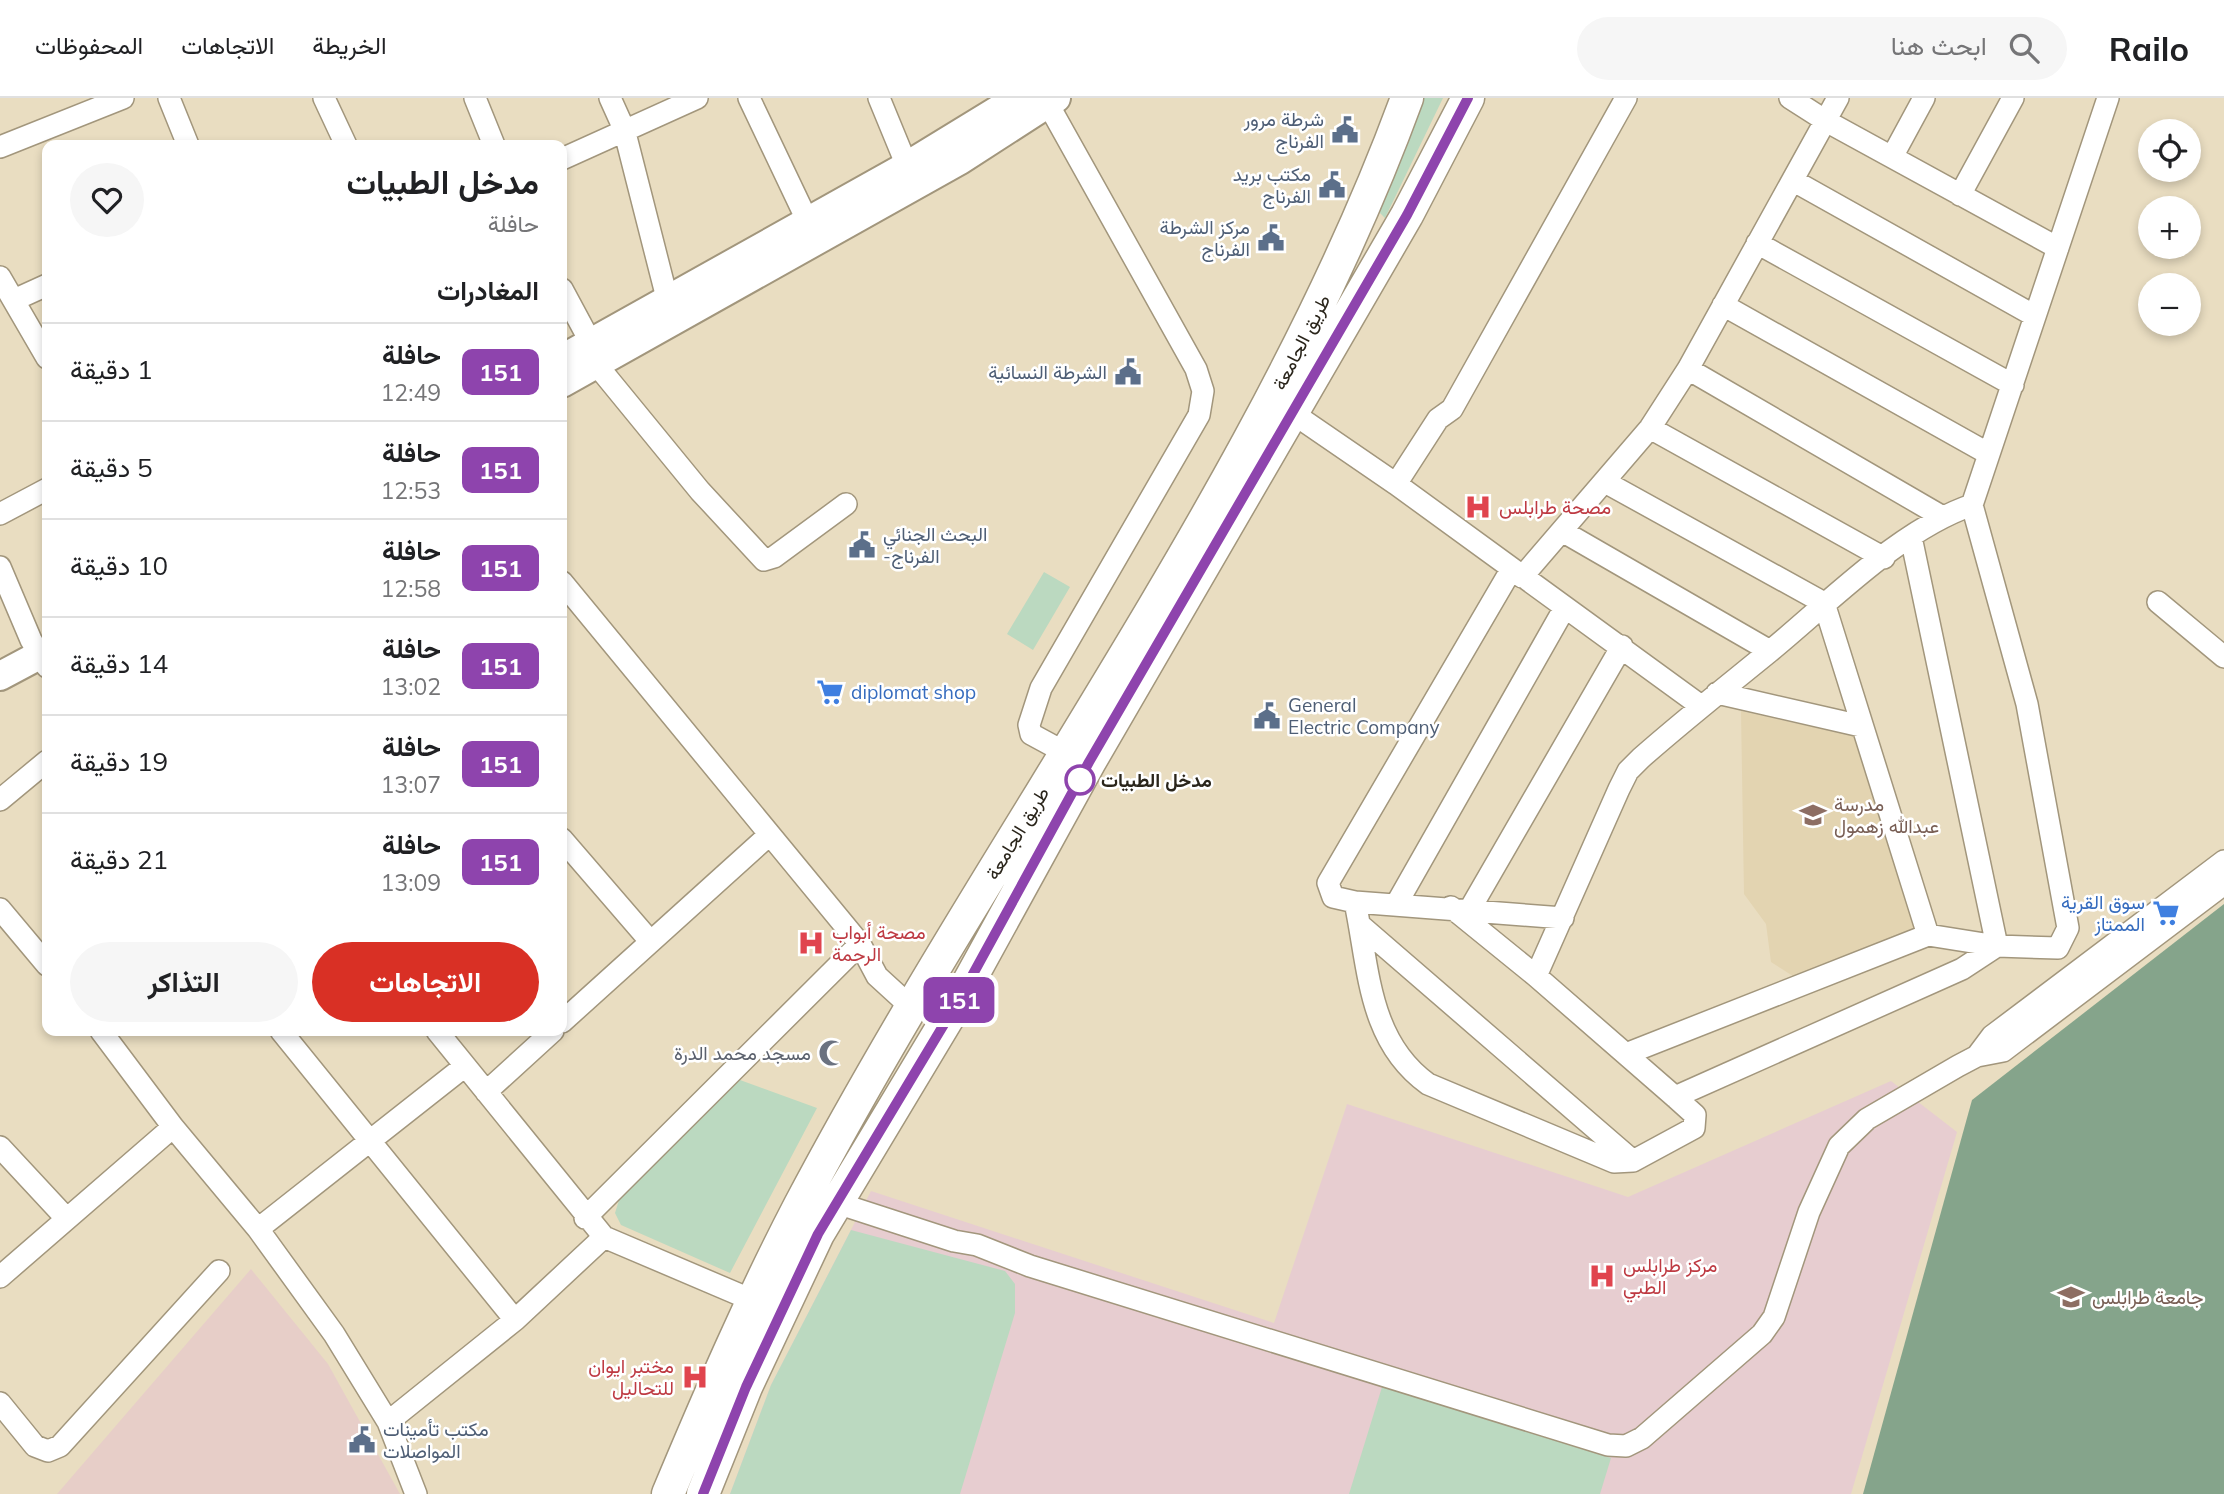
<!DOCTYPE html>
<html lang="ar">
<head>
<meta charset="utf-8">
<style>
  :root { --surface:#fff; --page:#f6f6f6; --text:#202124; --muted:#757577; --line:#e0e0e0; --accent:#d93025 }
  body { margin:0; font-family:Mulish,Vazirmatn,sans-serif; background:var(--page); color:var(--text); direction:rtl; height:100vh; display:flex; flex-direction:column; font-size:26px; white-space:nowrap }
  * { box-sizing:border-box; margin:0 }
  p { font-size:23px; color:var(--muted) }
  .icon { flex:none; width:38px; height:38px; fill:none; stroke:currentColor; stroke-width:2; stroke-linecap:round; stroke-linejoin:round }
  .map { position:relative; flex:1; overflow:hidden; direction:ltr }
  .details { position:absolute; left:42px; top:42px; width:525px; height:896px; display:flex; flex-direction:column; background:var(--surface); border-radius:14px; box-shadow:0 4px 10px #0003; direction:rtl }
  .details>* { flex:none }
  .badge { padding:0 14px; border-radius:10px; font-size:24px; line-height:46px }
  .controls { position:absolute; left:2138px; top:21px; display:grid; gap:14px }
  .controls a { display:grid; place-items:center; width:63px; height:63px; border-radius:50%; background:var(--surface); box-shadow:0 4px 10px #0003; font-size:35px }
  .map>.badge { position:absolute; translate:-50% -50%; box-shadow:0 0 0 4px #fff }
  h2 { padding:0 28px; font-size:26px; line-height:63px }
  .round { display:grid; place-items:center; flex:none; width:74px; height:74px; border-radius:37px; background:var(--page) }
  .headline { display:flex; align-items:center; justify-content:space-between; height:119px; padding:0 28px }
  h1 { font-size:33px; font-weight:700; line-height:52px }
  .cta { display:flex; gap:14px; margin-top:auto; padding:14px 28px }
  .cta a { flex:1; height:80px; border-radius:42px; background:var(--accent); color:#fff; font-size:28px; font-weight:700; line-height:80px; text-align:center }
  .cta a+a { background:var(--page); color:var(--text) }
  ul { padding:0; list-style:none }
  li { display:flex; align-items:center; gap:21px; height:98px; padding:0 28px; border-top:2px solid var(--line) }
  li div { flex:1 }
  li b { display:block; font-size:26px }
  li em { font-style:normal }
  li .badge { min-width:77px; font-weight:700; text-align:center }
  header { display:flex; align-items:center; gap:42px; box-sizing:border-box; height:98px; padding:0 35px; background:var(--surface); border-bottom:2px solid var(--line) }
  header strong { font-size:33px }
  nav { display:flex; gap:38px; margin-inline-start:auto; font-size:24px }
  .search { width:490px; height:63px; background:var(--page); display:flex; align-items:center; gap:18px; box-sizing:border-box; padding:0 24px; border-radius:38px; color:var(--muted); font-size:26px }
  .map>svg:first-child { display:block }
  .built { fill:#e3d4b1 }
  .industrial { fill:#e7cec8 }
  .medical { fill:#e7cdd0 }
  .green { fill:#bbd9c0 }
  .forest { fill:#85a48b }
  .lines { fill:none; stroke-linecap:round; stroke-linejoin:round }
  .minor-casing { stroke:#a2967c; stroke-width:24 }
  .major-casing { stroke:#a2967c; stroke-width:32 }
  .highway-casing { stroke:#a2967c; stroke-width:35 }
  .minor { stroke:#fff; stroke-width:21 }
  .major { stroke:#fff; stroke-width:28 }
  .highway { stroke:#fff; stroke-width:32 }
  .line-casing { stroke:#fff; stroke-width:16 }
  .line { stroke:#8e44ad; stroke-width:10 }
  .stop-dot { fill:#fff; stroke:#8e44ad; stroke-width:3.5 }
  .labels { text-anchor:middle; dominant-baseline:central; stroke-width:5; stroke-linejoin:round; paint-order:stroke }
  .service-label { font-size:19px; fill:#4e5e75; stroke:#fff; text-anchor:end }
  .street-label { font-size:19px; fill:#2a251b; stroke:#fff }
  .health-label { font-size:19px; fill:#be3a42; stroke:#fff; text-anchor:start }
  .shop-label { font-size:19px; fill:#366cbe; stroke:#fff; text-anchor:start }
  .stop-label { font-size:19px; font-weight:bold; fill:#2a251b; stroke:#fff; text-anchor:start }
  .education-label { font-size:19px; fill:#785e54; stroke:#fff; text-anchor:start }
  .worship-label { font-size:19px; fill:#5b616d; stroke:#fff; text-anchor:end }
</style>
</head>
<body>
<header>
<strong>Railo</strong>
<div class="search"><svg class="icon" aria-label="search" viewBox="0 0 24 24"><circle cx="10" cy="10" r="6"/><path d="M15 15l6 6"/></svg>ابحث هنا</div>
<nav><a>الخريطة</a><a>الاتجاهات</a><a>المحفوظات</a></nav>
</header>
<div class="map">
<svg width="2224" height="1396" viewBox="0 0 2224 1396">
  <rect width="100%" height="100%" fill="#e9ddc1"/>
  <path class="built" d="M1741,613l117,26 64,198 -126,43 -25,-16 -5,-38 -22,-30z"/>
  <path class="industrial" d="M251,1171l77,95 72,130h-343z"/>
  <path class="medical" d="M1891,983l66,51 -106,362h-1121l41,-109 100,-194 403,132 73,-219 281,93z"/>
  <path class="green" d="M1413,0h30l-58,120 -12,-12z
    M1044,474l26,15 -37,63 -26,-16z
    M740,982l77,28 -87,165 -109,-48 -6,-12 5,-16z
    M851,1132l154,41 10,13v29l-55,181h-230l41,-109z
    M1382,1289l229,71 -11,36h-251z"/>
  <path class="forest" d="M2224,806v590h-361l109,-394z"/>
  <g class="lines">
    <g class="minor-casing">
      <path id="minor" d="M169,0l19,47
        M324,0l22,47
        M475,0l19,47
        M610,0l14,31 43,169
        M749,0l58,122
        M879,0l28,68
        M1790,0l36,23 232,127
        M1048,6l148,265 7,22 -4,24 -158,273 -12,37 2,9 35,19
        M0,49l123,-49
        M1892,59l32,-59
        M562,61l135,-61
        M1794,83l241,135
        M1960,97l53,-97
        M1757,145l256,142
        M0,179l47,81
        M562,191l29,54
        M14,202l33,-15
        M1723,207l266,149
        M596,266l104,127 64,69 10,-3 72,-53
        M1688,271l253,147
        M1291,314l105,72 305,222
        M1650,330l234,130
        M1605,384l219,121 104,332
        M1396,386l42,-65 14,-10 174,-311
        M0,416l47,-25
        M1562,433l208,120
        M0,469l31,73 16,27
        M1511,472l-183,313 5,14 22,5 208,16
        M1522,479l128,-149 38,-59 150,-271
        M562,484l298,362 17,32 35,32
        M2158,504l66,55
        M1717,595l144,33
        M0,702l47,-39
        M562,741l88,102
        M1355,804c14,66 13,139 73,182l186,78 19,-1 61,-33 1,-13 -20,-18 -139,-121 -85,-69
        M1397,805l167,-294
        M0,811l47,56
        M1470,811l152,-263
        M1360,827l273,236
        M1536,878l83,-187 9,-18 13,-13c42,-37 85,-71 128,-106 60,-49 130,-122 203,-147
        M562,924l206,-186
        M101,933l72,96 85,102 76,105 54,88 28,72
        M281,933l234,289
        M437,933l167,206 148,63
        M1626,956l302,-119 69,11 61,2 10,-20 -41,-224 -55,-199 136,-407
        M1977,958l15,-20 232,-175
        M486,994l67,-61
        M1675,999l287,-128 35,-23 -86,-409
        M0,1049l66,71
        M837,1105l117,38 23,4 53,21 578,179 18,1 16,-8 120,-104 12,-17 35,-105 30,-66 28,-27 91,-53 19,-10 26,-5 221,-167
        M585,1120l275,-274
        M258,1131l207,-163
        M0,1179l173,-150
        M0,1305l35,43 13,5 12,-5 159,-175
        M388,1324l127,-102 89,-83"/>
    </g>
    <g class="major-casing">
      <path id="major" d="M562,261l345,-193 111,-68
        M562,285l398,-223 96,-62
        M0,578l47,-25"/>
    </g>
    <g class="highway-casing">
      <path id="highway" d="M668,1396c41,-98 83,-195 132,-289 73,-138 155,-272 237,-405 137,-225 279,-453 370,-702
        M703,1396l43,-107 72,-153 143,-238 128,-233 318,-548 61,-117"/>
    </g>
    <use href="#minor" class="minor"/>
    <use href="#major" class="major"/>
    <use href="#highway" class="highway"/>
  </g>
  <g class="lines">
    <g class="line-casing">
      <path id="line" d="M703,1396l43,-107 72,-153 143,-238 128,-234 318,-547 61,-117"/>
    </g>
    <use href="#line" class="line"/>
  </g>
  <defs>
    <g id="civic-bare" transform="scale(2.1)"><path d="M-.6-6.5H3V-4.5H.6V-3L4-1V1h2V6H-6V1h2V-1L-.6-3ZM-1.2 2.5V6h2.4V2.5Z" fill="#5c6f8a" stroke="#fff" stroke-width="2.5" paint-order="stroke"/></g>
    <g id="hospital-bare" transform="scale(2.1)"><path d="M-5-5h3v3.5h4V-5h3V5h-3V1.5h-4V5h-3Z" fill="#e0444e" stroke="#fff" stroke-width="2.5" paint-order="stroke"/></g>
    <g id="supermarket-bare" transform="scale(2.1)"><path d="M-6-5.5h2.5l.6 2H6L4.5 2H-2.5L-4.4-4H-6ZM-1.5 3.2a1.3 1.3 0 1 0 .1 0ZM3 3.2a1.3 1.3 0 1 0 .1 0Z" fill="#3f7fe0" stroke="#fff" stroke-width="2.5" paint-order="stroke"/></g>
    <g id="school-bare" transform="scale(2.1)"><path d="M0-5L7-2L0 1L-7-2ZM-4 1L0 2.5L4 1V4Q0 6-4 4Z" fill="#8d6e63" stroke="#fff" stroke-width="2.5" paint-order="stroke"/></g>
    <g id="mosque-bare" transform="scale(2.1)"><path d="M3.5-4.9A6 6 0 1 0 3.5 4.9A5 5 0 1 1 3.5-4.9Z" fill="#6b7280" stroke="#fff" stroke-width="2.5" paint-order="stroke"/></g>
    <g id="university-bare" transform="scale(2.1)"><path d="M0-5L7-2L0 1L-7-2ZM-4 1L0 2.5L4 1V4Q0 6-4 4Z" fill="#8d6e63" stroke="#fff" stroke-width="2.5" paint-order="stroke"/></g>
  </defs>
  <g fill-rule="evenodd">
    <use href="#civic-bare" x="1345" y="32"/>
    <use href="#civic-bare" x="1332" y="87"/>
    <use href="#civic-bare" x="1271" y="140"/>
    <use href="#civic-bare" x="1128" y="274"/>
    <use href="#hospital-bare" x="1478" y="409"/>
    <use href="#civic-bare" x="862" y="447"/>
    <use href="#supermarket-bare" x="830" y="594"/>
    <use href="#civic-bare" x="1267" y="618"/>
    <use href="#school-bare" x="1813" y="717"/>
    <use href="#supermarket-bare" x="2166" y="815"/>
    <use href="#hospital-bare" x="811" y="845"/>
    <use href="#mosque-bare" x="832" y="955"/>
    <use href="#hospital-bare" x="1602" y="1178"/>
    <use href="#university-bare" x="2071" y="1199"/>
    <use href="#hospital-bare" x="695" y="1279"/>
    <use href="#civic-bare" x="362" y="1342"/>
  </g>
  <circle class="stop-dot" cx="1080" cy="682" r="14"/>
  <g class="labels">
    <g class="service-label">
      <text x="1324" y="21">شرطة مرور<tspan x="1324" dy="22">الفرناج</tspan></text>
      <text x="1311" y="76">مكتب بريد<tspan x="1311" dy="22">الفرناج</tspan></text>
      <text x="1250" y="129">مركز الشرطة<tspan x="1250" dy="22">الفرناج</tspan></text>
      <text x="1107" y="274">الشرطة النسائية</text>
      <text x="883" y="436" text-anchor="start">البحث الجنائي<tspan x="883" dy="22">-الفرناج</tspan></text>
      <text x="1288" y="607" text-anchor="start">General<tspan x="1288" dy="22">Electric Company</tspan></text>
      <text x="383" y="1331" text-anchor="start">مكتب تأمينات<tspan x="383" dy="22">المواصلات</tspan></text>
    </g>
    <g class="street-label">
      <text transform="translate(1301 244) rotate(-63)">طريق الجامعة</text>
      <text transform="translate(1017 735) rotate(-59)">طريق الجامعة</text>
    </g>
    <g class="health-label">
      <text x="1499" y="409">مصحة طرابلس</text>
      <text x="832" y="834">مصحة أبواب<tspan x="832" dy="22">الرحمة</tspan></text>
      <text x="1623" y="1167">مركز طرابلس<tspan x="1623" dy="22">الطبي</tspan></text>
      <text x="674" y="1268" text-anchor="end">مختبر ايوان<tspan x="674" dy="22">للتحاليل</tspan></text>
    </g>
    <g class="shop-label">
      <text x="851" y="594">diplomat shop</text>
      <text x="2145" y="804" text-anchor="end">سوق القرية<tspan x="2145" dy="22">الممتاز</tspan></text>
    </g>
    <g class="stop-label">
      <text x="1101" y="682">مدخل الطبيات</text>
    </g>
    <g class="education-label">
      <text x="1834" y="706">مدرسة<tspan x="1834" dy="22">عبدالله زهمول</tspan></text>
      <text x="2092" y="1199">جامعة طرابلس</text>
    </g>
    <g class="worship-label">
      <text x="811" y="955">مسجد محمد الدرة</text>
    </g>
  </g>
</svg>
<div class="controls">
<a><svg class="icon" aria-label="locate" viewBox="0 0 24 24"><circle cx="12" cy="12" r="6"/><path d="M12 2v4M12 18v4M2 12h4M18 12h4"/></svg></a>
<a>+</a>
<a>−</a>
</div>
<b class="badge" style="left:959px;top:902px;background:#8e44ad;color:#fff">151</b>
<section class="details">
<div class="headline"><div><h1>مدخل الطبيات</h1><p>حافلة</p></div><a class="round"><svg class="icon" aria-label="heart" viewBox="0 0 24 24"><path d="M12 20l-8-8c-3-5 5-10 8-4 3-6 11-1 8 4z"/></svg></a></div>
<h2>المغادرات</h2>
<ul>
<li><span class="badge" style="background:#8e44ad;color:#fff">151</span><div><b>حافلة</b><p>12:49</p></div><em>1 دقيقة</em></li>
<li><span class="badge" style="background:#8e44ad;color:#fff">151</span><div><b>حافلة</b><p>12:53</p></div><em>5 دقيقة</em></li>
<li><span class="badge" style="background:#8e44ad;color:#fff">151</span><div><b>حافلة</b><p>12:58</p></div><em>10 دقيقة</em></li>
<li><span class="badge" style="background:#8e44ad;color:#fff">151</span><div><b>حافلة</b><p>13:02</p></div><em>14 دقيقة</em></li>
<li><span class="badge" style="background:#8e44ad;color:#fff">151</span><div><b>حافلة</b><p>13:07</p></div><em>19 دقيقة</em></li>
<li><span class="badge" style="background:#8e44ad;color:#fff">151</span><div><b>حافلة</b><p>13:09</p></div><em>21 دقيقة</em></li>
</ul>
<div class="cta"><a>الاتجاهات</a><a>التذاكر</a></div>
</section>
</div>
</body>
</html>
